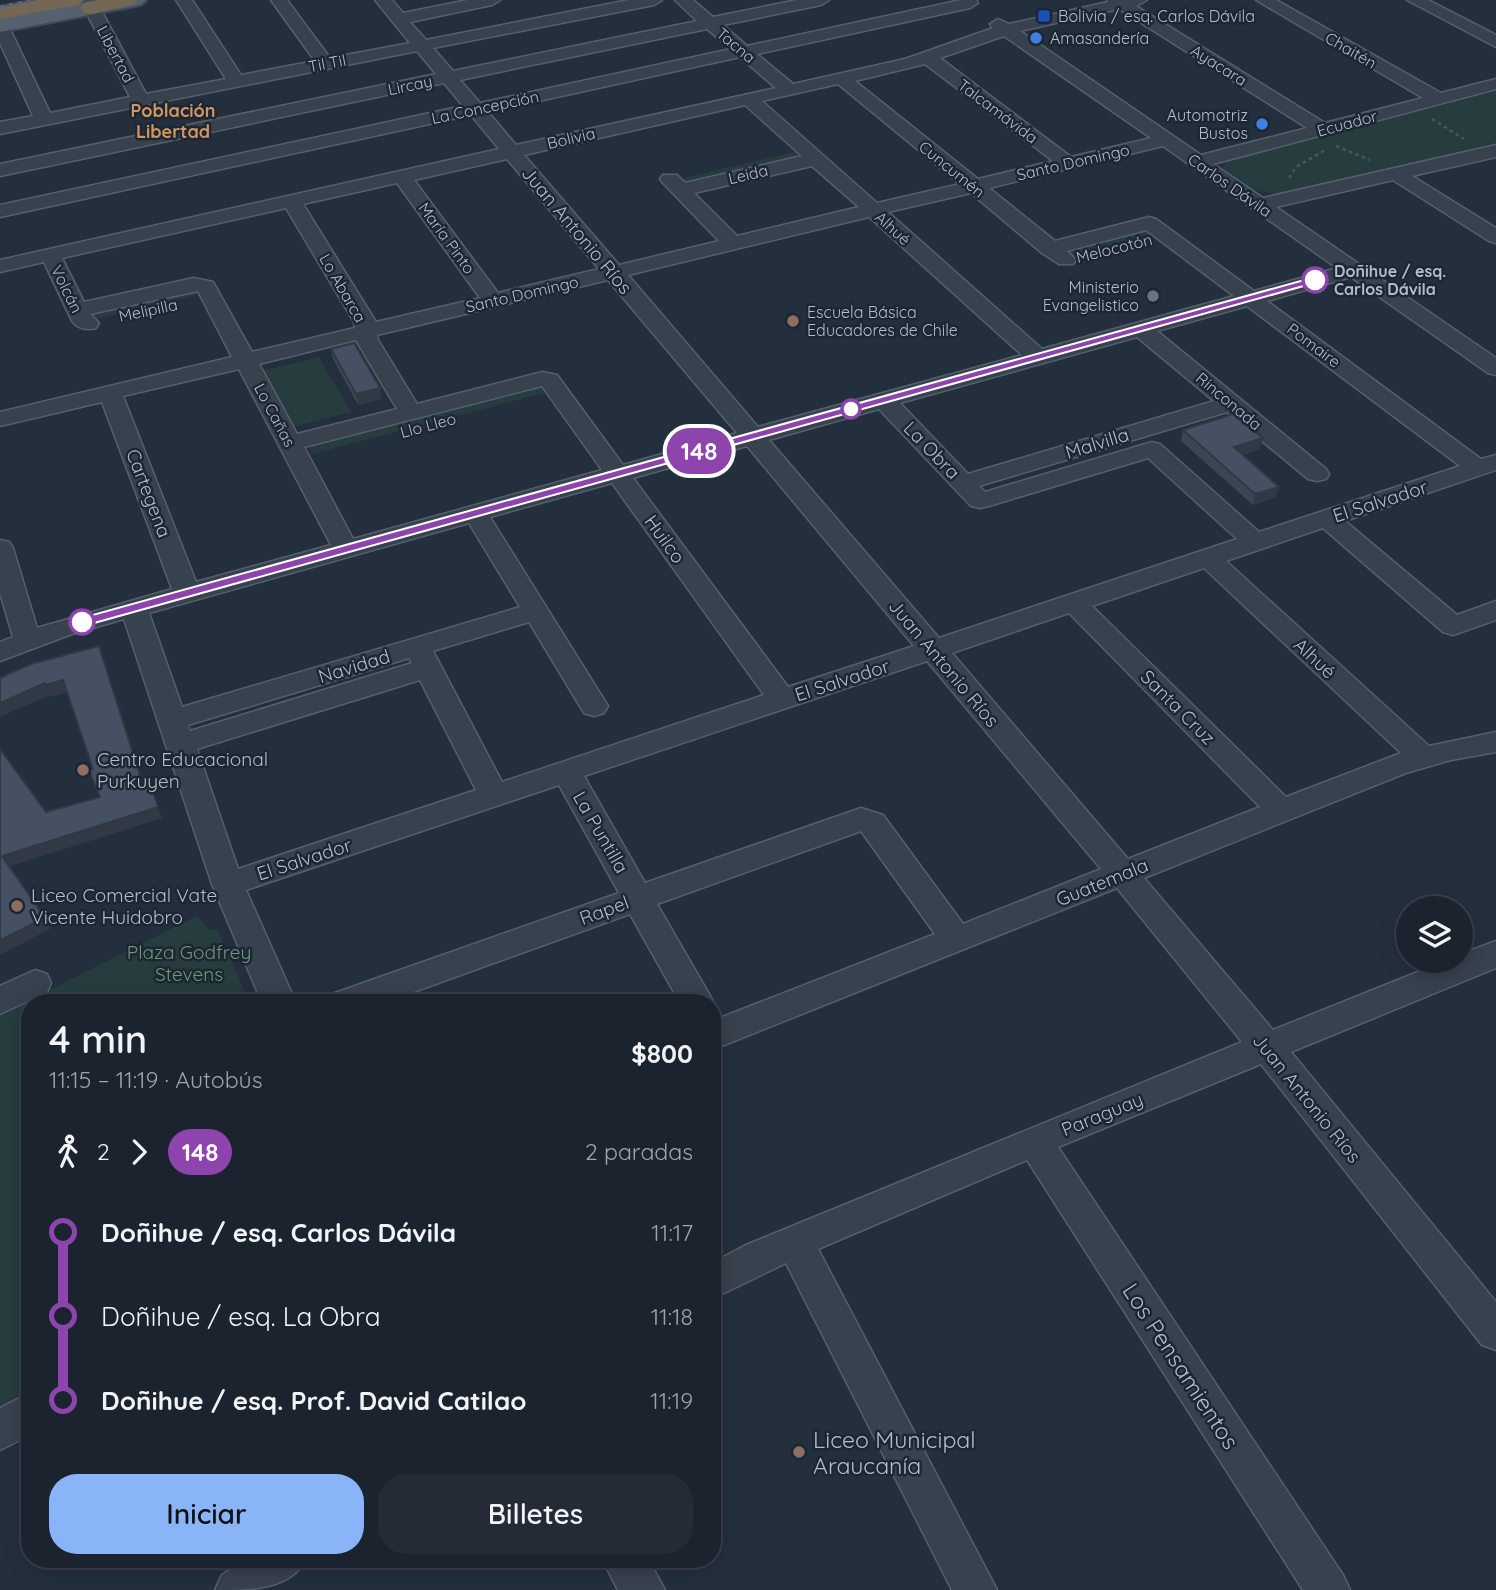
<!DOCTYPE html>
<html lang="es">
<head>
<meta charset="utf-8">
<style>
  :root { --surface:#1b232e; --page:#242b36; --text:#f1f3f6; --muted:#a0a4aa; --line:#39404a; --accent:#8ab4f8 }
  body { margin:0; font-family:Quicksand,sans-serif; background:var(--page); color:var(--text); height:100vh; display:flex; flex-direction:column; font-size:26px; white-space:nowrap }
  * { box-sizing:border-box; margin:0 }
  p { font-size:23px; color:var(--muted) }
  .icon { flex:none; width:38px; height:38px; fill:none; stroke:currentColor; stroke-width:2; stroke-linecap:round; stroke-linejoin:round }
  .map { position:relative; flex:1; overflow:hidden }
  .sheet { position:absolute; left:21px; top:994px; width:700px; height:574px; display:flex; flex-direction:column; background:var(--surface); border-radius:28px; box-shadow:0 4px 18px #0003,0 0 0 2px var(--line) }
  .sheet>* { flex:none }
  .badge { padding:0 14px; border-radius:23px; font-size:24px; line-height:46px }
  .buttons { position:absolute; left:1396px; top:896px; display:grid; gap:14px }
  .buttons a { display:grid; place-items:center; width:77px; height:77px; border-radius:50%; background:var(--surface); box-shadow:0 4px 18px #0003,0 0 0 2px var(--line); font-size:35px }
  .map>.badge { position:absolute; translate:-50% -50%; box-shadow:0 0 0 4px #fff }
  .legs { display:flex; align-items:center; gap:10px; height:77px; padding:0 28px; font-size:23px }
  .legs p { margin-inline-start:auto }
  .head { display:flex; align-items:center; justify-content:space-between; height:119px; padding:0 28px }
  h1 { font-size:38px; font-weight:600; line-height:52px }
  .action { display:flex; gap:14px; margin-top:auto; padding:14px 28px }
  .action a { flex:1; height:80px; border-radius:28px; background:var(--accent); color:#111; font-size:28px; font-weight:600; line-height:80px; text-align:center }
  .action a+a { background:var(--page); color:var(--text) }
  ul { padding:0 28px; list-style:none }
  li { display:flex; align-items:center; gap:24px; height:84px; font-size:26px }
  li i { display:grid; place-items:center; width:10px; height:100%; margin:0 9px; background:currentColor }
  li i::after { content:''; width:18px; height:18px; margin:-9px; border:5px solid; border-radius:50%; background:var(--surface) }
  li p { margin-inline-start:auto }
  li:first-child i { background:linear-gradient(#0000 50%,currentColor 0) }
  li:last-child i { background:linear-gradient(currentColor 50%,#0000 0) }
  .map>svg:first-child { display:block }
  .green { fill:#263c3f }
  .lines { fill:none; stroke-linecap:round; stroke-linejoin:round }
  .minor-casing { stroke:#565f6c; stroke-width:3 }
  .major-casing { stroke:#414a57; stroke-width:4 }
  .highway-casing { stroke:#434c59; stroke-width:4 }
  .path-far1 { stroke:#44595c; stroke-width:2.5; stroke-dasharray:3.5 3.5; stroke-linecap:butt }
  .path { stroke:#44595c; stroke-width:4.5; stroke-dasharray:5 5; stroke-linecap:butt }
  .minor { fill:#38414e; fill-rule:evenodd }
  .major { fill:#56606e; fill-rule:evenodd }
  .highway { fill:#746855; fill-rule:evenodd }
  .rail { stroke:#5a6575; stroke-width:3.5; stroke-dasharray:4.5 4.5; stroke-linecap:butt }
  .wall { fill:#3b4654 }
  .shaded-wall { fill:#303945 }
  .building { fill:#455162; stroke:#303945; stroke-width:2 }
  .line-1 { fill:#8e44ad; stroke:#fff; stroke-width:2 }
  .transit-dot { fill:#1a4fb4; stroke:#1d2633; stroke-width:2.5 }
  .shop-dot { fill:#3f7fe0; stroke:#1d2633; stroke-width:2.5 }
  .stop-1-dot { fill:#fff; stroke:#8e44ad; stroke-width:3.5 }
  .worship-dot { fill:#6b7280; stroke:#1d2633; stroke-width:2.5 }
  .education-dot { fill:#8d6e63; stroke:#1d2633; stroke-width:2.5 }
  .labels { text-anchor:middle; dominant-baseline:central; stroke-width:5; stroke-linejoin:round; paint-order:stroke }
  .far-poi-label { font-size:16px; fill:#b4bcc9; stroke:#1d2633; text-anchor:start }
  .far-street-label { font-size:16px; fill:#b4bcc9; stroke:#1d2633 }
  .far-stop-label { font-size:16px; font-weight:bold; fill:#b4bcc9; stroke:#1d2633; text-anchor:start }
  .far-neighbourhood-label { font-size:18px; font-weight:bold; fill:#d59563; stroke:#1d2633 }
  .street-label { font-size:19px; fill:#b4bcc9; stroke:#1d2633 }
  .poi-label { font-size:19px; fill:#b4bcc9; stroke:#1d2633; text-anchor:start }
  .park-label { font-size:19px; fill:#6b9a76; stroke:#1d2633 }
  .near-street-label { font-size:23px; fill:#b4bcc9; stroke:#1d2633 }
  .near-poi-label { font-size:23px; fill:#b4bcc9; stroke:#1d2633; text-anchor:start }
</style>
</head>
<body>
<div class="map">
<svg width="1496" height="1590" viewBox="0 0 1496 1590">
  <rect width="100%" height="100%" fill="#242f3e"/>
  <path class="green" d="M1496,90v56l-219,48 -30,-5 -26,-17 8,-14z
    M797,151l8,8 -118,27 -7,-7z
    M1148,226l10,8 -91,24 -11,-9z
    M195,288l9,5 -110,27 -5,-8z
    M319,357l32,55 -59,15 -30,-56z
    M544,382l8,9 -240,63 -6,-12z
    M197,916l12,14 8,-1 33,74h-220v388l-30,18v-394z"/>
  <g class="lines">
    <g class="minor-casing">
      <path id="minor" d="M176,0h16l49,75 74,-14 -44,-61h16l43,58 80,-15 -35,-43h17l11,13 65,-13h32l-8,5 -82,17 16,18 203,-40h33l-8,5 -221,43 20,23 244,-50 -22,-21h18l20,17 84,-17h32l-8,5 -98,20 24,21 214,-46h15l2,3 -8,5 -213,46 36,30 112,-25 88,-31 -3,-4 8,-5 11,5 99,-22 -1,-2h40l-11,6 189,117 98,-25 -167,-98h20l165,93 55,-14v10l-283,75 50,34 233,-53v12l-84,19 84,52v15l-7,-2 -96,-61 -117,27 220,151v17l-8,-2 -137,-96 -84,24 214,158 15,-4v15l-151,51 112,94 39,-14v19l-43,15 -10,-3 -120,-104 -97,33 203,185 67,-14v20l-45,8 -45,13 -262,105 129,152 172,-69h16v-7l35,-13v27l-205,84 205,250v48l-14,-5 -221,-281 -203,83 285,428 7,15h-47l-276,-430 -209,89 179,341h-45l-166,-327 -74,36v-36l34,-18 496,-203 -125,-154 -405,162v-29l223,-87 -74,-103 -204,73 52,90 5,9 -2,3v-3h-32l-50,-89 -247,89h-55l4,-9 287,-101 -60,-108 -313,105 50,113h-34l-50,-119 -88,-265 -52,15 -72,27v-19l13,-5 -13,-44v-53l9,2 4,6 24,80 135,-39 -70,-187 -102,24v-14l232,-55 -34,-66 -108,23 9,9 -3,5c-9,2 -18,1 -24,-7l-28,-59 -44,10v-12l499,-111 -28,-34 -471,102v-12l463,-99 -19,-23 -444,93v-12l436,-90 -19,-23 -417,83v-12l33,-6 -33,-73v-23l8,5 42,88 80,-16 -46,-89 8,-5 8,5 46,86 80,-15zM1119,9l188,119 -106,27 -181,-124zM707,29l24,20 -251,54 -20,-23zM1004,36l147,102 -80,19 -131,-99zM740,57l36,31 -260,57 -28,-33zM925,64l128,97 -75,18 -123,-98zM838,84l122,100 -83,19 -115,-102zM745,105l57,51 -117,27 -8,-8h-14l-3,4 3,4 56,58 -100,24 -95,-110zM1163,146l174,122 -83,23 -98,-72 -7,-2 -94,24 -66,-53zM507,159l92,110 -101,24 -84,-113zM812,166l47,41 -122,29 -43,-43zM397,183l83,115 -104,24 -73,-118zM971,193l71,60 17,11h14l3,-4 -9,-9 79,-21 88,66 -192,53 -154,-137zM286,208l68,114 1,6 -103,24 -39,-70 -19,-4 -110,24 -22,-44zM869,217l153,138 -264,72 -130,-152zM608,280l129,153 -114,32 -66,-90 -15,-3 -125,32 -39,-64 -1,-5zM1247,306l213,160 -201,66 -99,-88 -8,-2 -167,50 -6,-6 248,-74 81,67 9,2 9,-2 3,-5 -3,-5 -169,-138zM1137,337l77,64 -246,73 -68,-71zM356,340l41,69 -100,25 -38,-70zM239,369l92,176 -135,37 -73,-186zM542,386l60,84 -249,69 -49,-92zM879,409l92,97 9,2 9,-2 159,-48 89,81 -298,99 -170,-198zM747,446l167,200 -126,41 -155,-209zM612,483l152,212 -262,87 -69,-131 96,-29 55,91 10,3 10,-3 4,-7 -118,-189zM469,523l51,84 -338,100 -33,-94zM1204,568l197,185 -115,44 -194,-191zM1069,613l191,194 -132,52 -176,-206zM409,658l3,5 -222,68 -2,-6zM927,661l174,208 -138,55 -80,-109 -22,-7 -216,75 -61,-107zM420,680l56,110 -238,79 -41,-120z
        M1407,0h21l68,35v12z
        M35,970l12,4 4,9 -4,9 -47,22v-28z
        M30,1393v42l-30,15v-42z
        M246,1559h60c-16,31 -55,31 -91,31l7,-15z
        M602,1559h46l17,31h-47z"/>
    </g>
    <g class="major-casing">
      <path id="major" d="M100,0h46l-4,4 -7,2 -135,26v-14z"/>
    </g>
    <g class="highway-casing">
      <path id="highway" d="M37,0h47l-4,4 -7,2 -73,13v-12z
        M99,0h38l-4,4 -41,10 -8,-1 -3,-5 3,-5z"/>
    </g>
    <path class="path-far1" d="M1432,119l32,20
      M1336,146l34,14
      M1289,178l7,-11 29,-17"/>
    <path class="path" d="M189,1003l7,-5"/>
    <use href="#minor" class="minor"/>
    <use href="#major" class="major"/>
    <use href="#highway" class="highway"/>
    <path class="rail" d="M0,7l36,-7"/>
  </g>
  <path class="wall" d="M331,349l51,50 -24,6 -25,-46z
    M1183,430l77,19 -18,6 34,42 -23,8 -72,-64z"/>
  <path class="shaded-wall" d="M380,388l2,11 -24,6 -2,-11z
    M1263,438l-3,11 -29,9 3,-11z
    M1279,487l-3,10 -23,8 2,-11z
    M63,680l5,12 -17,5 -5,-12z
    M45,683l5,12 -50,22v-14z
    M150,783l12,35 -154,49 -6,-11z
    M45,918l5,11 -50,26v-15z"/>
  <path class="building" d="M354,343l26,45 -24,6 -25,-45z
    M1233,414l30,24 -29,9 45,40 -24,7 -72,-64z
    M99,646l44,139 7,-2 8,24 -156,49 43,62 -45,22v-191l46,63 54,-15 -11,-27 4,-1 -30,-89 -17,5 -1,-2 -45,20v-25l31,-14z"/>
  <path class="line-1" d="M1315,277l3,1v4l-1231,343 -5,1 -6,-4 2,-3z"/>
  <rect class="transit-dot" x="1037" y="9" width="14" height="14" rx="3.5"/>
  <g class="shop-dot">
    <circle cx="1036" cy="38" r="7"/>
    <circle cx="1262" cy="124" r="7"/>
  </g>
  <g class="stop-1-dot">
    <circle cx="1315" cy="280" r="12"/>
    <circle cx="851" cy="409" r="9"/>
    <circle cx="82" cy="622" r="12"/>
  </g>
  <circle class="worship-dot" cx="1153" cy="296" r="7"/>
  <g class="education-dot">
    <circle cx="793" cy="321" r="7"/>
    <circle cx="83" cy="770" r="7"/>
    <circle cx="17" cy="906" r="7"/>
    <circle cx="799" cy="1452" r="7"/>
  </g>
  <g class="labels">
    <g class="far-poi-label">
      <text x="1058" y="16">Bolivia / esq. Carlos Dávila</text>
      <text x="1050" y="38">Amasandería</text>
      <text x="1248" y="115" text-anchor="end">Automotriz<tspan x="1248" dy="18">Bustos</tspan></text>
      <text x="1139" y="287" text-anchor="end">Ministerio<tspan x="1139" dy="18">Evangelistico</tspan></text>
      <text x="807" y="312">Escuela Básica<tspan x="807" dy="18">Educadores de Chile</tspan></text>
    </g>
    <g class="far-street-label">
      <text transform="translate(736 45) rotate(40)">Tacna</text>
      <text transform="translate(1351 50) rotate(30)">Chaitén</text>
      <text transform="translate(116 54) rotate(62)">Libertad</text>
      <text transform="translate(327 63) rotate(-11)">Til Til</text>
      <text transform="translate(1219 65) rotate(32)">Ayacara</text>
      <text transform="translate(410 85) rotate(-12)">Lircay</text>
      <text transform="translate(485 107) rotate(-12)">La Concepción</text>
      <text transform="translate(998 111) rotate(37)">Talcamávida</text>
      <text transform="translate(1347 123) rotate(-15)">Ecuador</text>
      <text transform="translate(571 138) rotate(-13)">Bolivia</text>
      <text transform="translate(1073 162) rotate(-13)">Santo Domingo</text>
      <text transform="translate(952 169) rotate(39)">Cuncumén</text>
      <text transform="translate(748 174) rotate(-13)">Leida</text>
      <text transform="translate(1230 185) rotate(35)">Carlos Dávila</text>
      <text transform="translate(893 228) rotate(42)">Alhué</text>
      <text transform="translate(447 238) rotate(54)">María Pinto</text>
      <text transform="translate(1114 248) rotate(-14)">Melocotón</text>
      <text transform="translate(343 288) rotate(60)">Lo Abarca</text>
      <text transform="translate(67 289) rotate(64)">Volcán</text>
      <text transform="translate(522 294) rotate(-13)">Santo Domingo</text>
      <text transform="translate(148 310) rotate(-12)">Melipilla</text>
      <text transform="translate(1314 345) rotate(37)">Pomaire</text>
      <text transform="translate(1229 401) rotate(40)">Rinconada</text>
      <text transform="translate(275 415) rotate(62)">Lo Cañas</text>
      <text transform="translate(428 425) rotate(-15)">Llo Lleo</text>
    </g>
    <g class="far-stop-label">
      <text x="1334" y="271">Doñihue / esq.<tspan x="1334" dy="18">Carlos Dávila</tspan></text>
    </g>
    <g class="far-neighbourhood-label">
      <text x="173" y="110">Población<tspan x="173" dy="21">Libertad</tspan></text>
    </g>
    <g class="street-label">
      <text transform="translate(577 230) rotate(50)">Juan Antonio Ríos</text>
      <text transform="translate(1097 443) rotate(-17)">Malvilla</text>
      <text transform="translate(932 450) rotate(46)">La Obra</text>
      <text transform="translate(149 493) rotate(69)">Cartegena</text>
      <text transform="translate(1380 501) rotate(-18)">El Salvador</text>
      <text transform="translate(665 539) rotate(54)">Huilco</text>
      <text transform="translate(1315 658) rotate(43)">Alhué</text>
      <text transform="translate(944 663) rotate(50)">Juan Antonio Ríos</text>
      <text transform="translate(354 666) rotate(-17)">Navidad</text>
      <text transform="translate(842 680) rotate(-18)">El Salvador</text>
      <text transform="translate(1178 707) rotate(45)">Santa Cruz</text>
      <text transform="translate(601 832) rotate(60)">La Puntilla</text>
      <text transform="translate(304 859) rotate(-18)">El Salvador</text>
      <text transform="translate(1102 882) rotate(-22)">Guatemala</text>
      <text transform="translate(604 910) rotate(-20)">Rapel</text>
      <text transform="translate(1307 1098) rotate(51)">Juan Antonio Ríos</text>
      <text transform="translate(1102 1114) rotate(-22)">Paraguay</text>
    </g>
    <g class="poi-label">
      <text x="97" y="759">Centro Educacional<tspan x="97" dy="22">Purkuyen</tspan></text>
      <text x="31" y="895">Liceo Comercial Vate<tspan x="31" dy="22">Vicente Huidobro</tspan></text>
    </g>
    <g class="park-label">
      <text x="189" y="952">Plaza Godfrey<tspan x="189" dy="22">Stevens</tspan></text>
    </g>
    <g class="near-street-label">
      <text transform="translate(1181 1366) rotate(57)">Los Pensamientos</text>
    </g>
    <g class="near-poi-label">
      <text x="813" y="1439">Liceo Municipal<tspan x="813" dy="26">Araucanía</tspan></text>
    </g>
  </g>
</svg>
<div class="buttons">
<a><svg class="icon" aria-label="layers" viewBox="0 0 24 24"><path d="M12 4l9 5-9 5-9-5zM3 14l9 5 9-5"/></svg></a>
</div>
<b class="badge" style="left:699px;top:451px;background:#8e44ad;color:#fff">148</b>
<section class="sheet">
<div class="head"><div><h1>4 min</h1><p>11:15 – 11:19 · Autobús</p></div><b>$800</b></div>
<div class="legs"><svg class="icon" aria-label="walk" viewBox="0 0 24 24"><circle cx="13" cy="4" r="2"/><path d="M13 8l-2 6 4 7M11 14l-3 7M7 12l3-4h3l4 4"/></svg>2<svg class="icon" aria-label="forward" viewBox="0 0 24 24"><path d="M9 5l7 7-7 7"/></svg><b class="badge" style="background:#8e44ad;color:#fff">148</b><p>2 paradas</p></div>
<ul>
<li><i style="color:#8e44ad"></i><b>Doñihue / esq. Carlos Dávila</b><p>11:17</p></li>
<li><i style="color:#8e44ad"></i><span>Doñihue / esq. La Obra</span><p>11:18</p></li>
<li><i style="color:#8e44ad"></i><b>Doñihue / esq. Prof. David Catilao</b><p>11:19</p></li>
</ul>
<div class="action"><a>Iniciar</a><a>Billetes</a></div>
</section>
</div>
</body>
</html>
